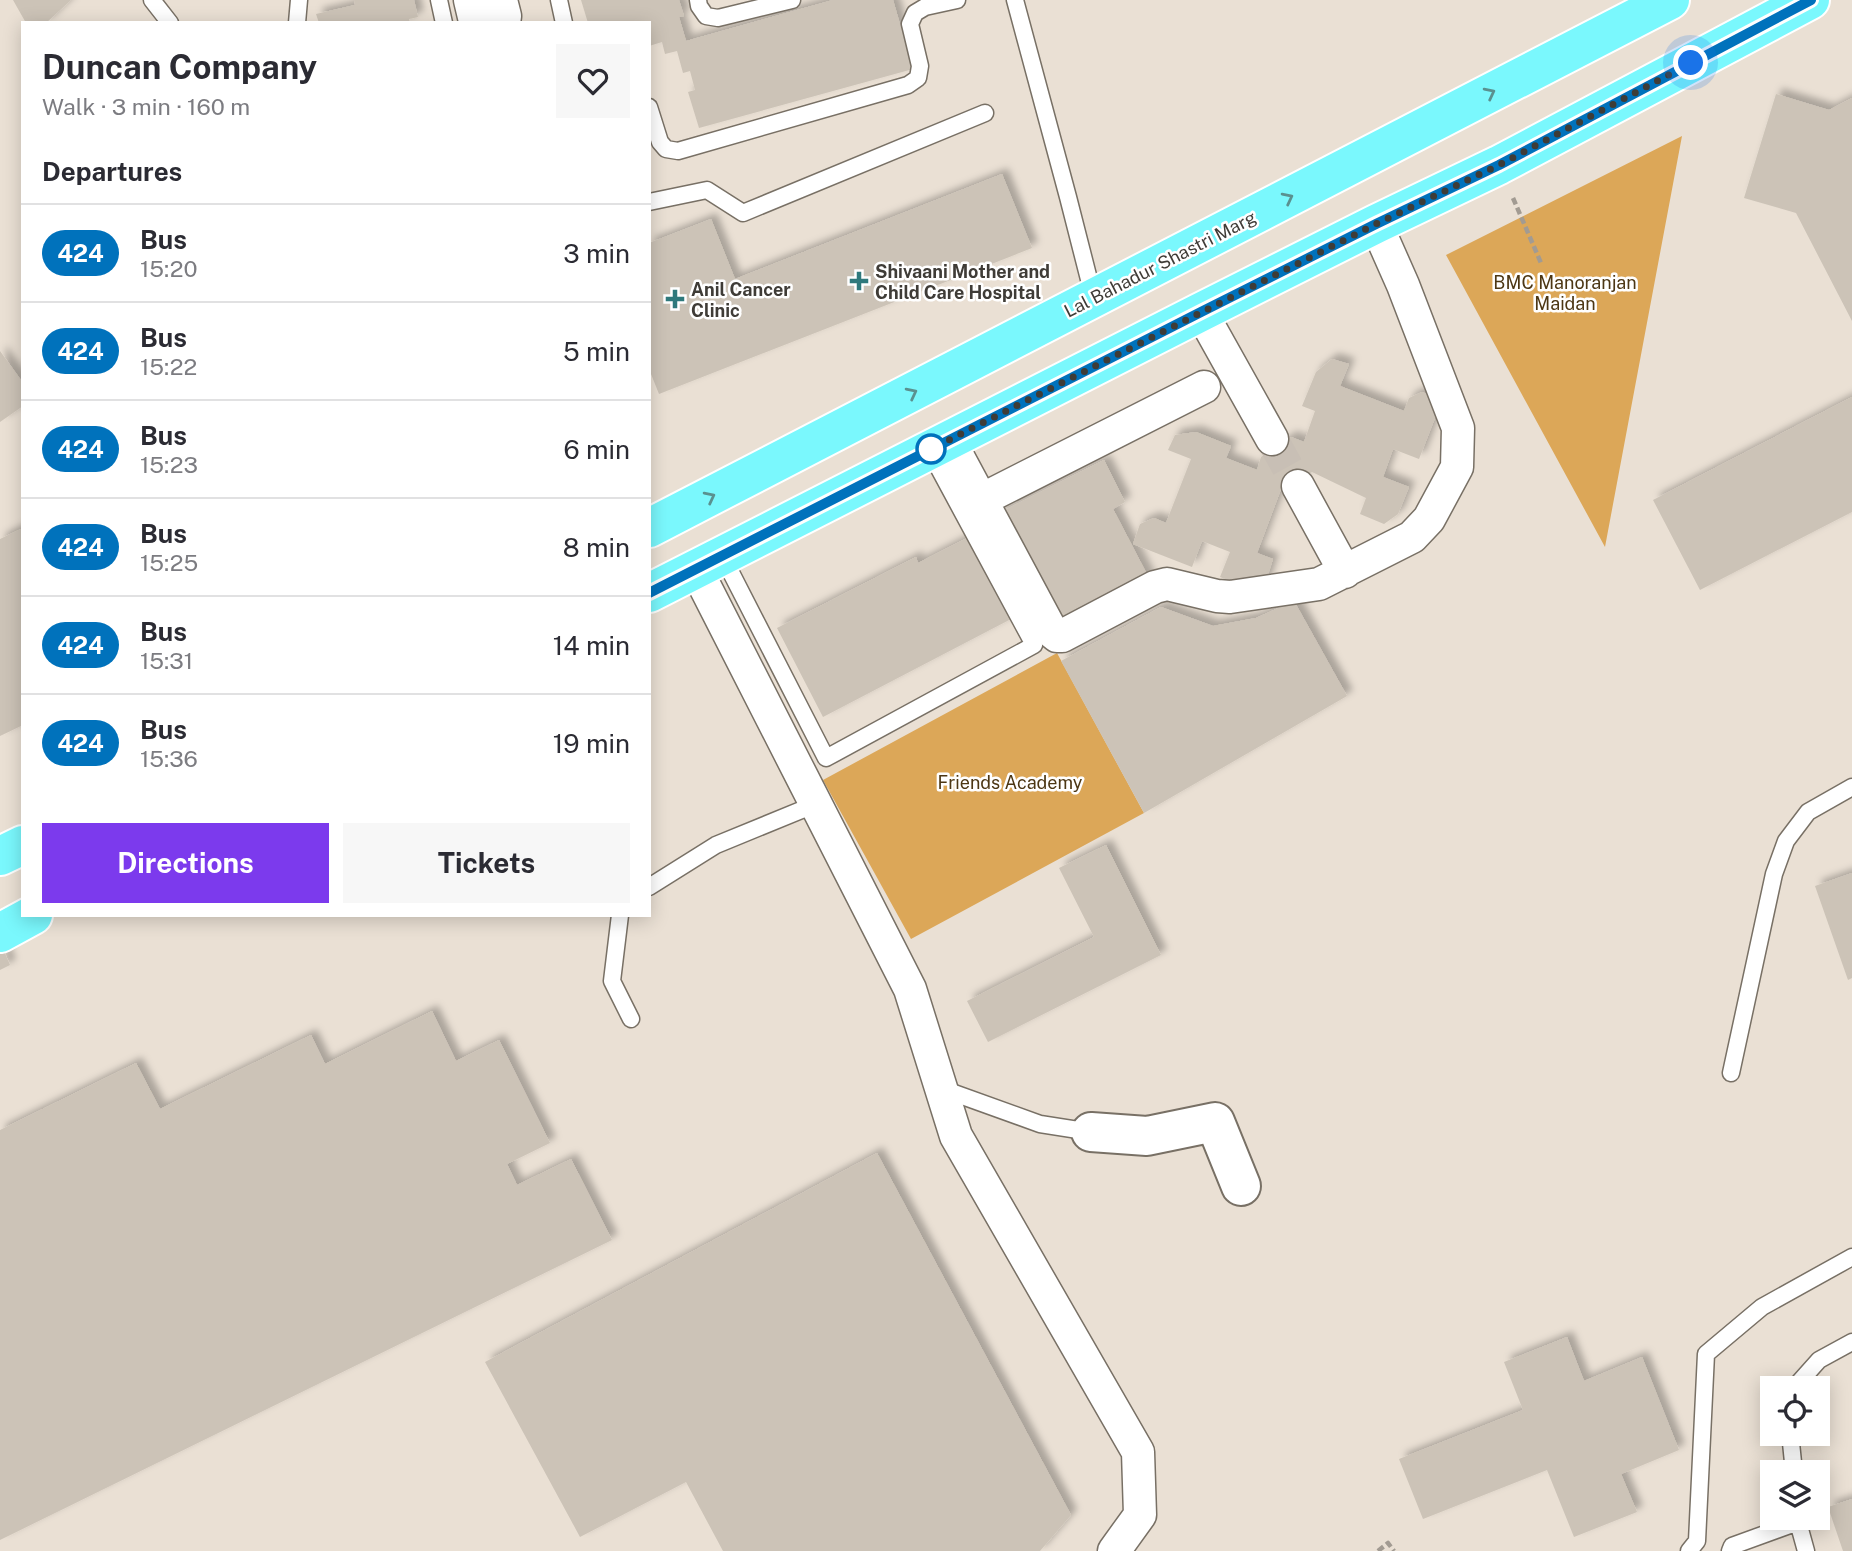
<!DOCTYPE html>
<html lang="en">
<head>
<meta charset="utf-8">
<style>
  :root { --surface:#fff; --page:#f7f7f7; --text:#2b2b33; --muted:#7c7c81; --line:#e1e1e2; --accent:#7c3aed }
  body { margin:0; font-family:"Public Sans",sans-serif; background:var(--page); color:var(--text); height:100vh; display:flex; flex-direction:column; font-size:26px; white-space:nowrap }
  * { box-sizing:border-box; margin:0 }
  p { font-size:23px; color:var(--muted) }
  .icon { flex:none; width:38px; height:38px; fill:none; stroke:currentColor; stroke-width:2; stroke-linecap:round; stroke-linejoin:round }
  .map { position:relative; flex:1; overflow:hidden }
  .details { position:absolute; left:21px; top:21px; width:630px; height:896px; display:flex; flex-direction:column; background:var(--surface); border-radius:0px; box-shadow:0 4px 18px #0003 }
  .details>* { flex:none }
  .badge { padding:0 14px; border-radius:23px; font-size:24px; line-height:46px }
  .fabs { position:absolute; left:1760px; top:1376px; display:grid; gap:14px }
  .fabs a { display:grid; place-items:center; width:70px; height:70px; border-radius:0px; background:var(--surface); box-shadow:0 4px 18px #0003; font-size:35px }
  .you { position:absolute; width:35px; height:35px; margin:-18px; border:5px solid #fff; border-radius:50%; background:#1a73e8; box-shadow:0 0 0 10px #1a73e833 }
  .map>.badge { position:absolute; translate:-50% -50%; box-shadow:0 0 0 4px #fff }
  h2 { padding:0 21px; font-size:26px; line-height:63px }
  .round { display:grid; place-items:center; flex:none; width:74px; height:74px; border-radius:0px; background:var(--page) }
  .headline { display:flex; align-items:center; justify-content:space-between; height:119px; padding:0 21px }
  h1 { font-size:33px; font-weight:700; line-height:52px }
  .cta { display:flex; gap:14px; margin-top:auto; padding:14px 21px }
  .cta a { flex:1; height:80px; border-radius:0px; background:var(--accent); color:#fff; font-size:28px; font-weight:700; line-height:80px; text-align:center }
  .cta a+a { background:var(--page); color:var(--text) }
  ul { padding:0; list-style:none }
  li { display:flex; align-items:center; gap:21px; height:98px; padding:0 21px; border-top:2px solid var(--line) }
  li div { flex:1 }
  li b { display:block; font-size:26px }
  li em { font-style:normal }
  li .badge { min-width:77px; font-weight:700; text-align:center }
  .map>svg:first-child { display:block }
  .green { fill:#dca758 }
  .building { fill:#ccc3b7; filter:url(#shadow) }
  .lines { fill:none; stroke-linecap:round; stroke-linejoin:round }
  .minor-tunnel { stroke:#c8bfb5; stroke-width:32; stroke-dasharray:32 16; stroke-linecap:butt }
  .service-casing { stroke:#787065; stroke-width:19 }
  .minor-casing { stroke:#787065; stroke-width:35 }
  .tertiary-casing { stroke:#787065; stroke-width:42 }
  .primary-casing { stroke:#fff; stroke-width:42 }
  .path { stroke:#a29b92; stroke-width:4.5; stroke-dasharray:7 3.5; stroke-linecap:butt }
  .service { stroke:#fff; stroke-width:16 }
  .minor { stroke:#fff; stroke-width:32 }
  .tertiary { stroke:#fff; stroke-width:38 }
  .primary { stroke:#7af8fd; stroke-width:38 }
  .oneway { stroke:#5a9190 }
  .line-casing { stroke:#fff; stroke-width:16 }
  .line { stroke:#0072bc; stroke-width:10 }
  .walk { stroke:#3f3c37; stroke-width:7; stroke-dasharray:0 12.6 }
  .poi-dot { fill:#2f797c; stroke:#fff; stroke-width:2.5 }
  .stop-dot { fill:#fff; stroke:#0072bc; stroke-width:3.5 }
  .labels { text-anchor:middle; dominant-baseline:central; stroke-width:5; stroke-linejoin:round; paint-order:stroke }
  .street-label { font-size:18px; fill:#3f3c37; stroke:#fff }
  .poi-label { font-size:18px; font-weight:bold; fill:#3f3c37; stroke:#fff; text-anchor:start }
  .park-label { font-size:18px; fill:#4d3714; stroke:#fff }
</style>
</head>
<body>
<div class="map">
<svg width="1852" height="1551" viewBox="0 0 1852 1551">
  <defs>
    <filter id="shadow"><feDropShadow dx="6" dy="-6" stdDeviation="3.5" flood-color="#0004"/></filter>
  </defs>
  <rect width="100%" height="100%" fill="#eae0d4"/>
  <path class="green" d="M1682,136l-77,411 -159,-292z
    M1057,653l87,160 -233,126 -88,-159z"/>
  <path class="building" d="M13,0h58l-25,23h-20z
    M354,0h60l4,17 -9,2 1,4h-91l-3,-9 39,-9z
    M581,0h98l5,16 -5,1 7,24 147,-41h60l20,69 -214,59 -11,-36 7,-2 -5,-19 -7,2 -6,-22 -12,3 -3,-12 -13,4v-23h-61z
    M1776,94l53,16 23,-12v223l-56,-108 -52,-15z
    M1002,174l30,74 -373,146 -10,-25v-126l62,-24 24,60z
    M0,351l23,32v23l-23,16z
    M1332,359l17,5 -9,22 64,25 5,-13 13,-6 20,8 -23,59 -26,-10 -10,28 26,10 -11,27 -14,10 -24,-10 6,-16 -54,-26 -31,17 -24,64 16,6 -8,25 -18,4 -27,-11 10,-25 -28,-11 -10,26 -59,-23 7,-20 14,-6 12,5 25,-64 -23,-9 7,-15 21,-3 35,14 -5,12 31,12 4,-13 30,-20 13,5 11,-31 -13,-5 14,-34z
    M1852,397v115l-152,78 -47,-90z
    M1104,460l21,42 -12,7 38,73 -94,48 -60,-116z
    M23,528v197l-23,11v-197z
    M969,537l42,82 -188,98 -46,-89 139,-71 2,6z
    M1294,601l53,95 -203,117 -83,-152 100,-54 52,19 43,-8z
    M1106,845l55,110 -173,87 -21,-41 127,-64 -35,-69z
    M1852,873v105l-4,2 -33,-94z
    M0,942l10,23 -10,5z
    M432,1011l24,50 43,-21 51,103 -43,21 10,21 54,-26 41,81 -612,300v-410l136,-67 24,46 151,-74 14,29z
    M877,1153l194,362 -31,36h-317l-37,-69 -106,55 -95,-175z
    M1567,1337l17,44 58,-24 37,93 -58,24 16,38 -63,25 -27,-67 -124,49 -24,-60 124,-49 -19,-48z
    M1852,1499v52h-9l-15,-44z"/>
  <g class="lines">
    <path class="minor-tunnel" d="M1272,439l26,47"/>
    <g class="service-casing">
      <path id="service" d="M152,0l18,23
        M439,0l5,23
        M559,0l5,23
        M698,0l1,6 7,10 12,2 74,-18
        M1015,0l53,197 26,102
        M297,23l2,-23
        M649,107l11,35 6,7 12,2 230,-66 10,-7 2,-12 -10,-42 5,-11 10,-6 32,-7
        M649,202l58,-12 36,23 242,-100
        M722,555l104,203 208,-113 -105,-195
        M649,887l67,-42 100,-41
        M620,915l-8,66 19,38
        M1731,1073l43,-199 12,-33 22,-29 44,-25
        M940,1088l100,36 51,8
        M1794,1388l25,-28 33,-18
        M1790,1433l4,39
        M1689,1551l8,-10 9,-187 56,-47 90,-50
        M1730,1551l2,-5 66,-24 8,29"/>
    </g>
    <g class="minor-casing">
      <path id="minor" d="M470,0l4,17 4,6
        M501,0l4,16 -1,7
        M1201,312l71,127
        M949,440l103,192 5,4h5l93,-49 12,-3 50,12 13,1 89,-13 93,-47 17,-18 28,-52 1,-39 -55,-143 -27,-61
        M1298,486l47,86
        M981,500l223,-113
        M696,569l214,420 46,147 182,316 2,63 -26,36"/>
    </g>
    <g class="tertiary-casing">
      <path id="tertiary" d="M1091,1132l56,4 68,-14 26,64"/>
    </g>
    <g class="primary-casing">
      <path id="primary" d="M649,528l1021,-528
        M649,593l552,-281 175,-88 123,-59 311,-165
        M0,856l23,-11
        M0,933l33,-18"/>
    </g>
    <path class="path" d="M1513,198l28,65
      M1378,1551l10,-8 6,8"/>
    <use href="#service" class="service"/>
    <use href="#minor" class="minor"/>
    <use href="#tertiary" class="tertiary"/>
    <use href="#primary" class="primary"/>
  </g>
  <defs><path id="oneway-chevron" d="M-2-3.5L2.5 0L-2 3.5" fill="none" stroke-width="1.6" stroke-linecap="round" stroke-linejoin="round" transform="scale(1.75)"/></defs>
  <g class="oneway">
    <use href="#oneway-chevron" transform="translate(1490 93) rotate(-27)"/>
    <use href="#oneway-chevron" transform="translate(1288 198) rotate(-27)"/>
    <use href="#oneway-chevron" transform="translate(912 393) rotate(-27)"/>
    <use href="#oneway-chevron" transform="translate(710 497) rotate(-27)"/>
  </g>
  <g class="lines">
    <g class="line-casing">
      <path id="line" d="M649,593l552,-281 175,-88 123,-59 312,-165"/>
    </g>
    <use href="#line" class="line"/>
    <path class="walk" d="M931,449l-2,1 447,-226 123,-59 192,-102"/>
  </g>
  <g class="poi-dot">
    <path d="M855.5 270.5h7v7h7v7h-7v7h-7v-7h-7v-7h7z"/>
    <path d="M671.5 288.5h7v7h7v7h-7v7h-7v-7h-7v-7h7z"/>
  </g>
  <circle class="stop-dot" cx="931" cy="449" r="14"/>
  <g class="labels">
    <g class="street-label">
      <text transform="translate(1160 264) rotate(-27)">Lal Bahadur Shastri Marg</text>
    </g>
    <g class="poi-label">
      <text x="875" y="271">Shivaani Mother and<tspan x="875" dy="21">Child Care Hospital</tspan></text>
      <text x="691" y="289">Anil Cancer<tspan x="691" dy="21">Clinic</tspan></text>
    </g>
    <g class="park-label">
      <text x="1565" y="282">BMC Manoranjan<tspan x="1565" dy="21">Maidan</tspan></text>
      <text x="1010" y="782">Friends Academy</text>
    </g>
  </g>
</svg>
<div class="fabs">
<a><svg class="icon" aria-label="locate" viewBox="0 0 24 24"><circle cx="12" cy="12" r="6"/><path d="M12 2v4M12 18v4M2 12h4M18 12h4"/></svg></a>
<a><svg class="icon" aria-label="layers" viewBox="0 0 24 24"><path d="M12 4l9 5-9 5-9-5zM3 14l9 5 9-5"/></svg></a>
</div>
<div class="you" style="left:1691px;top:63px"></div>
<section class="details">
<div class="headline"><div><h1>Duncan Company</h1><p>Walk · 3 min · 160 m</p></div><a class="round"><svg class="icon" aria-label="heart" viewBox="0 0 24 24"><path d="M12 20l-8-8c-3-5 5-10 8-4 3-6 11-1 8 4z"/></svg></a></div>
<h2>Departures</h2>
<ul>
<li><span class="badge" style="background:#0072bc;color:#fff">424</span><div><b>Bus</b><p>15:20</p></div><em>3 min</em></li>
<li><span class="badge" style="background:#0072bc;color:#fff">424</span><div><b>Bus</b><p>15:22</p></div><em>5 min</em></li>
<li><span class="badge" style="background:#0072bc;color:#fff">424</span><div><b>Bus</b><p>15:23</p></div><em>6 min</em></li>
<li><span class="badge" style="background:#0072bc;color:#fff">424</span><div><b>Bus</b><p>15:25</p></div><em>8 min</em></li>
<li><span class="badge" style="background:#0072bc;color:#fff">424</span><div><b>Bus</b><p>15:31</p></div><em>14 min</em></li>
<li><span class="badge" style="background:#0072bc;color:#fff">424</span><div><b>Bus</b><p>15:36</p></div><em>19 min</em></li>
</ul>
<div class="cta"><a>Directions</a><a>Tickets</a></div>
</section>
</div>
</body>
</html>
